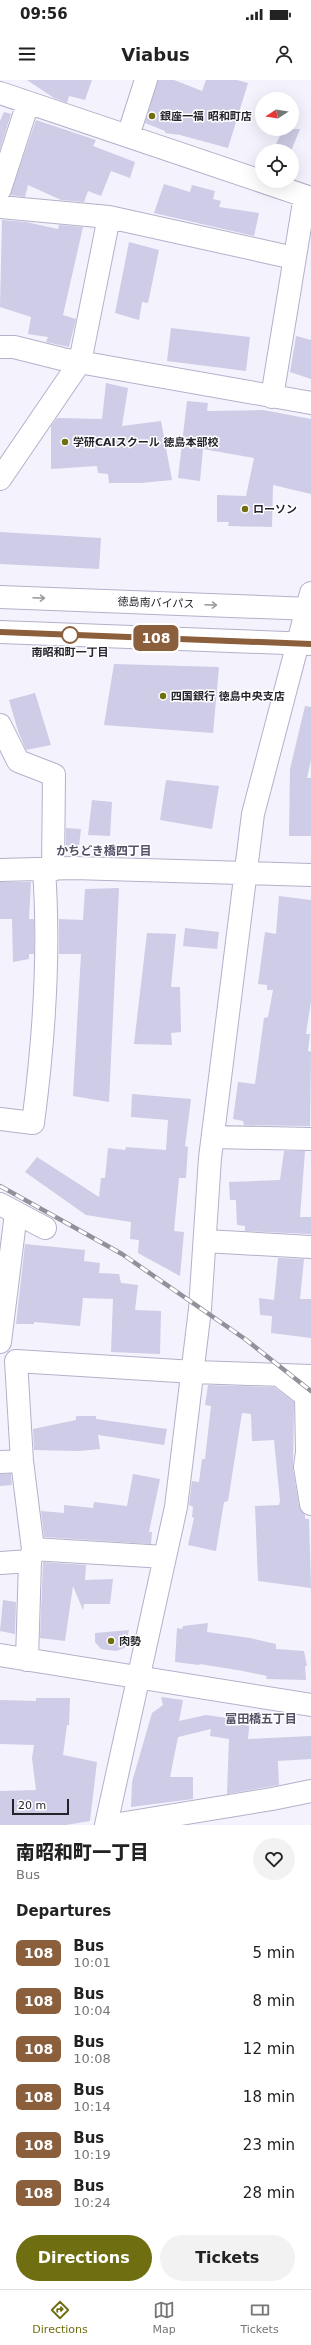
<!DOCTYPE html>
<html lang="en">
<head>
<meta charset="utf-8">
<style>
  :root { --surface:#fff; --page:#f2f2f2; --text:#222; --muted:#767676; --line:#e0e0e0; --accent:#6f6f11 }
  body { margin:0; font-family:"DejaVu Sans","Noto Sans JP",sans-serif; background:var(--page); color:var(--text); height:100vh; display:flex; flex-direction:column; font-size:15px; white-space:nowrap }
  * { box-sizing:border-box; margin:0 }
  p { font-size:13px; color:var(--muted) }
  .icon { flex:none; width:22px; height:22px; fill:none; stroke:currentColor; stroke-width:2; stroke-linecap:round; stroke-linejoin:round }
  .map { position:relative; height:1745px; overflow:hidden }
  .sheet { display:flex; flex-direction:column; background:var(--surface); flex:1 }
  .sheet>* { flex:none }
  .badge { padding:0 8px; border-radius:6px; font-size:14px; line-height:26px }
  .needle { width:26px; rotate:258deg }
  .buttons { position:absolute; left:255px; top:12px; display:grid; gap:8px }
  .buttons a { display:grid; place-items:center; width:44px; height:44px; border-radius:50%; background:var(--surface); box-shadow:0 4px 16px #0002; font-size:20px }
  .scale { position:absolute; left:12px; bottom:10px; width:57px; box-sizing:border-box; padding-left:4px; border:2px solid #23232c; border-top:0; font-size:11px; line-height:14px; white-space:nowrap; color:#23232c; -webkit-text-stroke:3px #fff; paint-order:stroke }
  .map>.badge { position:absolute; translate:-50% -50%; box-shadow:0 0 0 2px #fff }
  h2 { padding:0 16px; font-size:15px; line-height:36px }
  .round { display:grid; place-items:center; flex:none; width:42px; height:42px; border-radius:21px; background:var(--page) }
  .head { display:flex; align-items:center; justify-content:space-between; height:68px; padding:0 16px }
  h1 { font-size:19px; font-weight:800; line-height:30px }
  .button { display:flex; gap:8px; margin-top:auto; padding:8px 16px }
  .button a { flex:1; height:46px; border-radius:24px; background:var(--accent); color:#fff; font-size:16px; font-weight:800; line-height:46px; text-align:center }
  .button a+a { background:var(--page); color:var(--text) }
  ul { padding:0; list-style:none }
  li { display:flex; align-items:center; gap:12px; height:48px; padding:0 16px }
  li div { flex:1 }
  li b { display:block; font-size:15px }
  li em { font-style:normal }
  li .badge { min-width:44px; font-weight:700; text-align:center }
  .status { display:flex; justify-content:space-between; align-items:center; height:28px; padding:0 20px; background:var(--surface); direction:ltr }
  .status svg { height:11px; fill:currentColor }
  header { display:flex; justify-content:space-between; align-items:center; height:52px; padding:0 16px; background:var(--surface); font-size:18px; font-weight:800 }
  .tabs { display:flex; justify-content:space-around; align-items:center; height:56px; border-top:1px solid var(--line); background:var(--surface); font-size:11px; color:var(--muted) }
  .tabs a { display:grid; justify-items:center; gap:2px }
  .tabs .on { color:var(--accent) }
  .map>svg:first-child { display:block }
  .building { fill:#cecce6 }
  .lines { fill:none; stroke-linecap:round; stroke-linejoin:round }
  .minor-casing { stroke:#b3b1ca; stroke-width:24 }
  .highway-casing { stroke:#b3b1ca; stroke-width:24 }
  .minor { stroke:#fff; stroke-width:22 }
  .highway { stroke:#fff; stroke-width:22 }
  .rail-casing { stroke:#92919b; stroke-width:4.5 }
  .rail { stroke:#fff; stroke-width:3; stroke-dasharray:9; stroke-linecap:butt }
  .oneway { stroke:#9c9ca0 }
  .line-casing { stroke:#fff; stroke-width:9 }
  .line { stroke:#8b5e3c; stroke-width:6 }
  .poi-dot { fill:#6f6f11; stroke:#fff; stroke-width:1.5 }
  .stop-dot { fill:#fff; stroke:#8b5e3c; stroke-width:2 }
  .labels { text-anchor:middle; dominant-baseline:central; stroke-width:3; stroke-linejoin:round; paint-order:stroke }
  .poi-label { font-size:11px; font-weight:bold; fill:#23232c; stroke:#fff; text-anchor:start }
  .street-label { font-size:11px; fill:#23232c; stroke:#fff }
  .stop-label { font-size:11px; font-weight:bold; fill:#23232c; stroke:#fff }
  .neighbourhood-label { font-size:12px; font-weight:bold; fill:#545268; stroke:#fff }
</style>
</head>
<body>
<div class="status"><b>09:56</b><svg viewBox="0 0 49 12"><path d="M0 12V9h3v3zM5 12V6h3v6zM10 12V3h3v9zM15 12V0h3v12zM26 1h20v11H26zM47 4h2v5h-2z"/></svg></div>
<header><svg class="icon" aria-label="menu" viewBox="0 0 24 24"><path d="M4 6h16M4 12h16M4 18h16"/></svg>Viabus<svg class="icon" aria-label="person" viewBox="0 0 24 24"><circle cx="12" cy="8" r="4"/><path d="M4 21q1-7 8-7t8 7"/></svg></header>
<div class="map">
<svg width="311" height="1745" viewBox="0 0 311 1745">
  <rect width="100%" height="100%" fill="#f3f2fd"/>
  <path class="building" d="M27,0h65l-7,20 -16,-4 -2,7 -13,-5z
    M158,0h16l28,11 4,-11h31l11,3 -20,65 -48,-13 -15,-2v-2l-20,-8z
    M4,32l7,2 -11,35v-28z
    M36,40l60,20 -3,6 42,16 -5,16 -19,-7 -10,25 -13,-5 -4,11 -23,-2 -33,-15 -3,12 -15,-2z
    M283,49h17l-9,22h-18z
    M164,104l26,8 2,-7 23,6 -2,8 8,2 -2,6 40,6 -5,23 -100,-23z
    M2,140l24,2 32,7 1,-4 24,2 -20,88 13,4 -7,28 -23,-5 2,-5 -20,-3 3,-17 -31,-10z
    M129,162l30,8 -11,53 -6,-1 -3,18 -24,-7z
    M171,248l79,9 -4,34 -79,-10z
    M296,256l15,4v39l-21,-7z
    M106,303l22,5 -6,38 39,-5 11,59 -31,3h-32l-1,-9 -10,-1 -1,-7 -46,3v-43l6,-8 45,1z
    M187,321l21,2 -1,8 56,-1 48,9v75l-38,-9 -1,42 -44,-1 1,-4h-12v-27l29,1 8,-38 -51,-9 -3,32 -22,-3z
    M0,452l101,6 -2,31 -99,-5z
    M114,584l105,3 -6,66 -109,-8z
    M35,613l16,52 -25,5 -8,-19 -9,-31z
    M305,626l6,1v53l-4,18h4v58h-22l1,-67z
    M166,700l53,6 -7,43 -52,-9z
    M92,720l20,2 -2,34 -22,-1z
    M66,748l15,1 -3,25 -12,-1z
    M0,802h31l-2,37h5v35h-5v5l-16,3 -1,-43h-12z
    M119,808l-7,149 -3,65 -36,-6 8,-142h-22v-35l24,1 2,-31z
    M279,816l32,4v101l-5,33h4l-2,17 3,1 -1,74 -66,-1 -1,-4 -10,-2 5,-37 17,2 9,-66 4,-1 5,-27h-6v-5l-9,-1 7,-52 11,2z
    M185,848l34,4 -2,17 -34,-3z
    M147,853l29,1 -5,53h9l1,45 -10,1 1,12 -38,-1z
    M132,1014l59,5 -6,47 3,1 -2,31h-7l-5,53 10,1 -4,44 -42,-23 1,-13 -9,-1 1,-17 -45,-7 -61,-43 12,-15 62,40 2,-19h4l3,-30 17,2 1,-3 40,3 2,-30 -37,-3z
    M284,1071h21l-5,66h11v17l-66,-3v-5l-8,-1 -1,-25h-6l-1,-18 51,-2z
    M25,1164l60,6 -1,11 16,2 -1,10 20,1 2,9 17,2 -3,25 26,1 -1,43 -49,-2 2,-53 -30,-1 -3,28 -46,-4v2h-18z
    M278,1178l26,1 -4,40h11v39l-40,-5 1,-17 -12,-1 -1,-17 15,2z
    M208,1305l66,2 20,15 -1,67 6,37 6,9v4h4l2,69 -53,-7 -3,-75 24,-1 1,-4 -6,-61 -22,1 -1,-27 -9,-1 -14,88 -4,1 -8,49 -28,-6 6,-27 -2,-1 1,-10 -4,-2 3,-24 7,1 3,-23h3l6,-53 -6,-1z
    M76,1336h20v3l71,10 -3,16 -66,-10 2,14 -22,2 -44,-1 -1,-21 43,-9z
    M0,1394h11l1,11 -12,1z
    M133,1394l27,5 -11,53h3l-1,12 -107,-7 -3,-26 23,2v-8l29,3 1,-6 33,4z
    M43,1482l43,3 -1,15 28,-1 -3,25h-26l-1,6 -10,-24 -8,55 -25,-3z
    M3,1520l13,2 -1,32 -15,-3z
    M208,1543l-1,9 43,6 26,6v5l28,2 3,15h-2l1,14 -40,-1 1,-3 -24,-5 -43,-7 -1,1 -24,-3 2,-34 5,1 1,-3z
    M129,1550l-4,18 -9,3 -15,-2 -6,-7v-9z
    M161,1617l22,3 -4,21 27,-6 21,3 1,-4 22,4 -2,21 63,-3v23l-33,2 1,24 -52,9 2,-55 -19,-3 1,-7 -33,8 -8,40h23v22l-62,8 1,-25 20,-69 11,-8z
    M36,1618h34l-1,27h-2l-4,30 34,7 -7,59 -24,4h-66v-34l36,-1 -4,-32 2,-13 -34,-1v-44l36,1z"/>
  <g class="lines">
    <g class="minor-casing">
      <path id="minor" d="M0,13l311,105
        M128,56l18,-56
        M0,109l28,-86
        M0,127l109,10
        M0,267h14l48,12 249,44
        M272,317l33,-201
        M0,399l80,-117 29,-145 185,41
        M0,645l18,36 36,14 -1,95
        M0,790l74,-2 237,7
        M0,1039l33,4c11,-83 17,-169 11,-253
        M213,1057l98,2
        M0,1124l45,24
        M205,1161l106,6
        M0,1262l16,-129
        M279,1295l27,21 1,56 -2,15 6,37
        M0,1382l22,-1
        M33,1469l132,8
        M0,1483l30,-2
        M0,1575l311,50
        M27,1580l3,-99 3,-12 -11,-88 -6,-100 178,11 117,4
        M106,1745l70,-318 24,-198 10,-151 43,-344 58,-221
        M113,1745l159,-26 39,-8"/>
    </g>
    <g class="highway-casing">
      <path id="highway" d="M0,517l311,12
        M0,552l311,12"/>
    </g>
    <use href="#minor" class="minor"/>
    <use href="#highway" class="highway"/>
    <g class="rail-casing">
      <path id="rail" d="M0,1106l122,68 123,85 66,52"/>
    </g>
    <use href="#rail" class="rail"/>
  </g>
  <defs><path id="oneway-shaft" d="M-6 0H5M1.5-3L5.5 0L1.5 3" fill="none" stroke-width="1.6" stroke-linecap="round" stroke-linejoin="round"/></defs>
  <g class="oneway">
    <use href="#oneway-shaft" transform="translate(39 518) rotate(2)"/>
    <use href="#oneway-shaft" transform="translate(211 525) rotate(2)"/>
  </g>
  <g class="lines">
    <g class="line-casing">
      <path id="line" d="M0,552l311,12"/>
    </g>
    <use href="#line" class="line"/>
  </g>
  <g class="poi-dot">
    <circle cx="152" cy="36" r="4"/>
    <circle cx="65" cy="362" r="4"/>
    <circle cx="245" cy="429" r="4"/>
    <circle cx="163" cy="616" r="4"/>
    <circle cx="111" cy="1561" r="4"/>
  </g>
  <circle class="stop-dot" cx="70" cy="555" r="8"/>
  <g class="labels">
    <g class="poi-label">
      <text x="160" y="36">銀座一福 昭和町店</text>
      <text x="73" y="362">学研CAIスクール 徳島本部校</text>
      <text x="253" y="429">ローソン</text>
      <text x="171" y="616">四国銀行 徳島中央支店</text>
      <text x="119" y="1561">肉勢</text>
    </g>
    <g class="street-label">
      <text transform="translate(156 523) rotate(2)">徳島南バイパス</text>
    </g>
    <g class="stop-label">
      <text x="70" y="572">南昭和町一丁目</text>
    </g>
    <g class="neighbourhood-label">
      <text x="104" y="771">かちどき橋四丁目</text>
      <text x="261" y="1639">富田橋五丁目</text>
    </g>
  </g>
</svg>
<div class="buttons">
<a><svg class="needle" viewBox="-14 -14 28 28"><path d="M0-13l5 13h-10z" fill="#e53935"/><path d="M0 13l5-13h-10z" fill="#767676"/></svg></a>
<a><svg class="icon" aria-label="locate" viewBox="0 0 24 24"><circle cx="12" cy="12" r="6"/><path d="M12 2v4M12 18v4M2 12h4M18 12h4"/></svg></a>
</div>
<div class="scale">20 m</div>
<b class="badge" style="left:156px;top:558px;background:#8b5e3c;color:#fff">108</b>
</div>
<section class="sheet">
<div class="head"><div><h1>南昭和町一丁目</h1><p>Bus</p></div><a class="round"><svg class="icon" aria-label="heart" viewBox="0 0 24 24"><path d="M12 20l-8-8c-3-5 5-10 8-4 3-6 11-1 8 4z"/></svg></a></div>
<h2>Departures</h2>
<ul>
<li><span class="badge" style="background:#8b5e3c;color:#fff">108</span><div><b>Bus</b><p>10:01</p></div><em>5 min</em></li>
<li><span class="badge" style="background:#8b5e3c;color:#fff">108</span><div><b>Bus</b><p>10:04</p></div><em>8 min</em></li>
<li><span class="badge" style="background:#8b5e3c;color:#fff">108</span><div><b>Bus</b><p>10:08</p></div><em>12 min</em></li>
<li><span class="badge" style="background:#8b5e3c;color:#fff">108</span><div><b>Bus</b><p>10:14</p></div><em>18 min</em></li>
<li><span class="badge" style="background:#8b5e3c;color:#fff">108</span><div><b>Bus</b><p>10:19</p></div><em>23 min</em></li>
<li><span class="badge" style="background:#8b5e3c;color:#fff">108</span><div><b>Bus</b><p>10:24</p></div><em>28 min</em></li>
</ul>
<div class="button"><a>Directions</a><a>Tickets</a></div>
</section>
<nav class="tabs">
<a class="on"><svg class="icon" aria-label="directions" viewBox="0 0 24 24"><path d="M12 3l9 9-9 9-9-9zM9 14v-3h6M13 9l2 2-2 2"/></svg>Directions</a>
<a><svg class="icon" aria-label="map" viewBox="0 0 24 24"><path d="M3 6l6-2 6 2 6-2v14l-6 2-6-2-6 2zM9 4v14M15 6v14"/></svg>Map</a>
<a><svg class="icon" aria-label="tickets" viewBox="0 0 24 24"><path d="M3 7h18v10H3zM15 7v10"/></svg>Tickets</a>
</nav>
</body>
</html>
